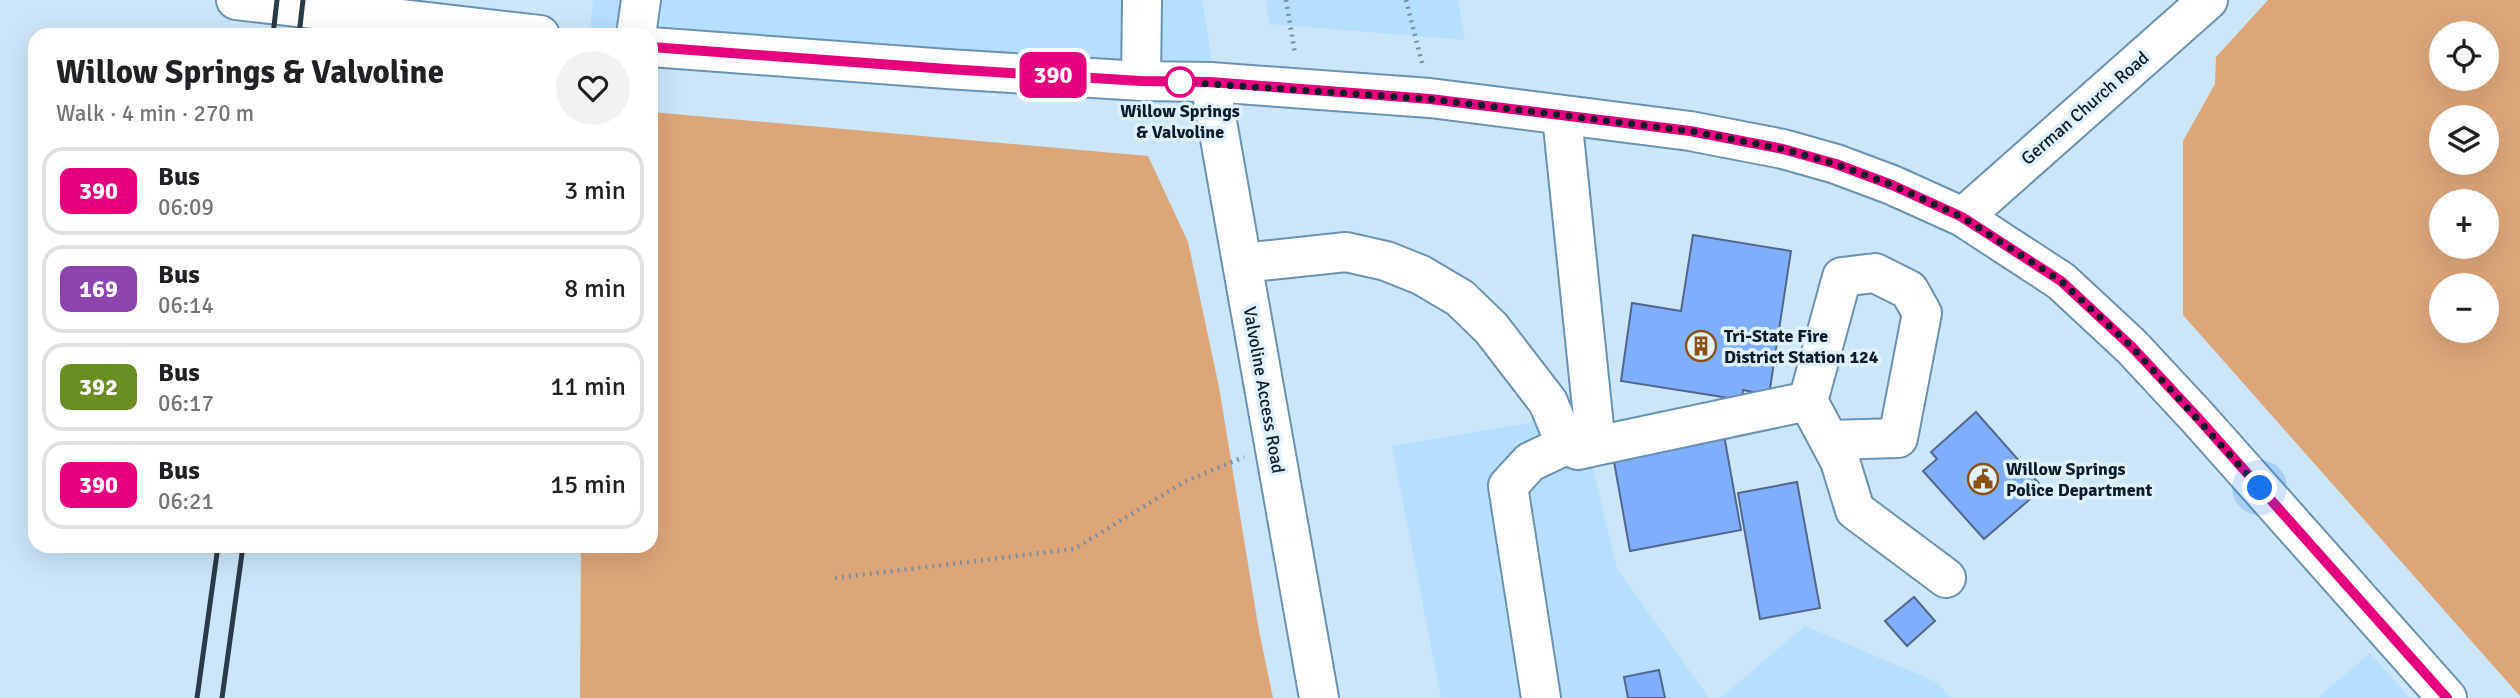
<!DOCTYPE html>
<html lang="en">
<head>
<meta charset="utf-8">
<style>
  :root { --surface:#fff; --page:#f2f2f2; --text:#202124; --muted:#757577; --line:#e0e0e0 }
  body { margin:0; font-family:Signika,sans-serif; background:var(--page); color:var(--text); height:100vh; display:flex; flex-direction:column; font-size:26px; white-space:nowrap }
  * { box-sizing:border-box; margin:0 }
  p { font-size:23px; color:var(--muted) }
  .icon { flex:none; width:38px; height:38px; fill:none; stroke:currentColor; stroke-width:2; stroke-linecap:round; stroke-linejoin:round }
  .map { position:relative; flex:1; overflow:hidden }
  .drawer { position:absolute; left:28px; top:28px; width:630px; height:525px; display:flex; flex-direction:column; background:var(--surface); border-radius:21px; box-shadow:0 7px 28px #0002 }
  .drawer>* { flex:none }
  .badge { padding:0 14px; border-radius:10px; font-size:24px; line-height:46px }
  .controls { position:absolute; left:2429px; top:21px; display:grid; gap:14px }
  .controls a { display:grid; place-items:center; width:70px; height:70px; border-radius:50%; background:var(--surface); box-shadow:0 7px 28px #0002; font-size:35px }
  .you { position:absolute; width:35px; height:35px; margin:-18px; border:5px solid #fff; border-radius:50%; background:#1a73e8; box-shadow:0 0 0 10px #1a73e833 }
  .map>.badge { position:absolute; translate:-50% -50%; box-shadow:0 0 0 4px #fff }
  .round { display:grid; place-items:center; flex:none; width:74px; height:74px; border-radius:37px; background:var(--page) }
  .head { display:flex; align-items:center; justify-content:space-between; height:119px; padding:0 28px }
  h1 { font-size:33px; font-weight:700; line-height:52px }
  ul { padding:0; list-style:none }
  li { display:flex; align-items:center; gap:21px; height:88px; margin:0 14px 10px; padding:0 14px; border:4px solid var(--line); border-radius:21px }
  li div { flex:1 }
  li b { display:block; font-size:26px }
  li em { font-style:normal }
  li .badge { min-width:77px; font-weight:700; text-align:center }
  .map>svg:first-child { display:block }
  .built { fill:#b6dffd }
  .green { fill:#dda679; fill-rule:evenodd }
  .building { fill:#7faeff; stroke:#52678d; stroke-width:2 }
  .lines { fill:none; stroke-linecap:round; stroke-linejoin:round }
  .minor-casing { stroke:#6993b2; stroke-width:42 }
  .major-casing { stroke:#6993b2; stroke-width:42 }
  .path { stroke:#7a90a1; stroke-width:4.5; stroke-dasharray:2 5; stroke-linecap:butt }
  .minor { stroke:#fff; stroke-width:38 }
  .major { stroke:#fff; stroke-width:38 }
  .rail { stroke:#283b48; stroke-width:5 }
  .line-casing { stroke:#fff; stroke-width:16 }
  .line { stroke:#e6007e; stroke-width:10 }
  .walk { stroke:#0c1d29; stroke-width:7; stroke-dasharray:0 12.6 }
  .stop-dot { fill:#fff; stroke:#e6007e; stroke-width:3.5 }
  .labels { text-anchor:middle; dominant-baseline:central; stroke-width:7; stroke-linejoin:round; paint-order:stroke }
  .street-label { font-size:18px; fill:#0c1d29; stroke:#dff1fe }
  .stop-label { font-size:18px; font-weight:bold; fill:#0c1d29; stroke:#dff1fe }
  .poi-label { font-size:18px; font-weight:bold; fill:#0c1d29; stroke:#dff1fe; text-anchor:start }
</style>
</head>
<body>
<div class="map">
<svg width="2520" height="698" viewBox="0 0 2520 698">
  <rect width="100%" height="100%" fill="#cbe5f9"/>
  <path class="built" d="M593,0h609l11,68 -623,-37z
    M1266,0h192l7,40 -196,-16z
    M1580,414l37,155 92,129h-268l-49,-252z
    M1805,626l131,56 15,16h-231z
    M2370,653l40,45h-92z"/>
  <path class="green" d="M2268,0h252v696l-337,-381v-174l32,-57 1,-27zM2441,33h46v46h-46zM2441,117h46v46h-46zM2487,201v46h-46v-46zM2441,285h46v46h-46z
    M651,112l497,44 40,86 31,145 40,244 14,67h-693l1,-152h70z"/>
  <path class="building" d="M1693,235l98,16 -22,144 -26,-5 -1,10 -121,-19 11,-78 49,8z
    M1976,412l67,76 -59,51 -61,-68 14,-12 -6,-7z
    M1724,435l17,95 -111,21 -17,-95z
    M1797,482l23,126 -60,11 -22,-126z
    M1914,597l21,24 -28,25 -22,-25z
    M1659,670l6,28h-37l-4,-21z"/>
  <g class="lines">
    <g class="minor-casing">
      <path id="minor" d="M636,35l5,-35
        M1141,81l1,-81
        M1210,82l109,616
        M1562,116l34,330 212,-45 32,60 15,49 91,68
        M1963,217l245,-217
        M1242,263l104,-11 40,9 35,14 39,23 31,30 57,74 18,43 12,5 18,-4
        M1808,401l34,-124 33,-4 34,17 13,23 -24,125 -69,2
        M1541,698l-33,-212 22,-24 36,-17"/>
    </g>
    <g class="major-casing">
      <path id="major" d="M236,0l304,35
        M651,47l296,22 194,12 69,1 220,16 260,33 93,18 53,15 56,21 71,32 98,64 71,66 66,71 249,280"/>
    </g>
    <path class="path" d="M1286,0l9,54
      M1406,0l16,63
      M835,578l239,-29 110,-67 60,-25"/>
    <use href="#minor" class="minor"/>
    <use href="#major" class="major"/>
    <path class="rail" d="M273,35l4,-35
      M299,35l4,-35
      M197,698l21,-152
      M222,698l21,-152"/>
  </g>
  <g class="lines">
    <g class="line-casing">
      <path id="line" d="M651,47l296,22 194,12 69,1 220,17 260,32 93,18 53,15 56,21 70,32 99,64 71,66 66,71 249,280"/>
    </g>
    <use href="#line" class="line"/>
    <path class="walk" d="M1180,82l250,17 260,32 93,18 53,15 56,21 70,32 99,64 71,66 128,141"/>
  </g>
  <defs>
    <g id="building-ring" transform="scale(1.575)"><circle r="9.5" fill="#dff1fe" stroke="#8c500f" stroke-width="1.5"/><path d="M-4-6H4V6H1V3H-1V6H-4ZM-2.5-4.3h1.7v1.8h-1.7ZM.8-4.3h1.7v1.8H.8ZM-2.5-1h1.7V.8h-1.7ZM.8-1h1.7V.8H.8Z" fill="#8c500f"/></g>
    <g id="civic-ring" transform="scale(1.575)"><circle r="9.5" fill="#dff1fe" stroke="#8c500f" stroke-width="1.5"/><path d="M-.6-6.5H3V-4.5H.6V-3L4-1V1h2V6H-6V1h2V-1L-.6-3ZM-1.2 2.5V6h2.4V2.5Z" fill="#8c500f"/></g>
  </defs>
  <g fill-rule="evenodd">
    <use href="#building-ring" x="1701" y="346"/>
    <use href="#civic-ring" x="1983" y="479"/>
  </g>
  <circle class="stop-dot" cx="1180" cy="82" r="14"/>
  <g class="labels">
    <g class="street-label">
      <text transform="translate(2085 108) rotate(-41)">German Church Road</text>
      <text transform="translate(1264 390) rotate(80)">Valvoline Access Road</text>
    </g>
    <g class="stop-label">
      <text x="1180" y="111">Willow Springs<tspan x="1180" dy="21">&amp; Valvoline</tspan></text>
    </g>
    <g class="poi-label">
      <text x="1724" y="336">Tri-State Fire<tspan x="1724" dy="21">District Station 124</tspan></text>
      <text x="2006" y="469">Willow Springs<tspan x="2006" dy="21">Police Department</tspan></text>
    </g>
  </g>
</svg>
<div class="controls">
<a><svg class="icon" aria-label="locate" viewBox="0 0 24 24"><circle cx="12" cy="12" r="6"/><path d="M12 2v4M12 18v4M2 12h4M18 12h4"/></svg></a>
<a><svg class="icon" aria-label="layers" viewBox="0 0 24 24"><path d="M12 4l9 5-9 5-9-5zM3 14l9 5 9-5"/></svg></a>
<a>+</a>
<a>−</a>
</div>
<div class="you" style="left:2260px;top:488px"></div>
<b class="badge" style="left:1053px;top:75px;background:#e6007e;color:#fff">390</b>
<section class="drawer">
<div class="head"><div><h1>Willow Springs &amp; Valvoline</h1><p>Walk · 4 min · 270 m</p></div><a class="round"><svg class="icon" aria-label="heart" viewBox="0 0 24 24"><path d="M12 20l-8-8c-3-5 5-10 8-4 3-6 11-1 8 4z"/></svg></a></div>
<ul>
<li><span class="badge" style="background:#e6007e;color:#fff">390</span><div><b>Bus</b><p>06:09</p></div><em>3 min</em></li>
<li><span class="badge" style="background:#8e44ad;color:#fff">169</span><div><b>Bus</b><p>06:14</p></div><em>8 min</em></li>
<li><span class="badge" style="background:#6b8e23;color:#fff">392</span><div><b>Bus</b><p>06:17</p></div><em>11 min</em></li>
<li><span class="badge" style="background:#e6007e;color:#fff">390</span><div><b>Bus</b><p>06:21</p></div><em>15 min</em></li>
</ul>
</section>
</div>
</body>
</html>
